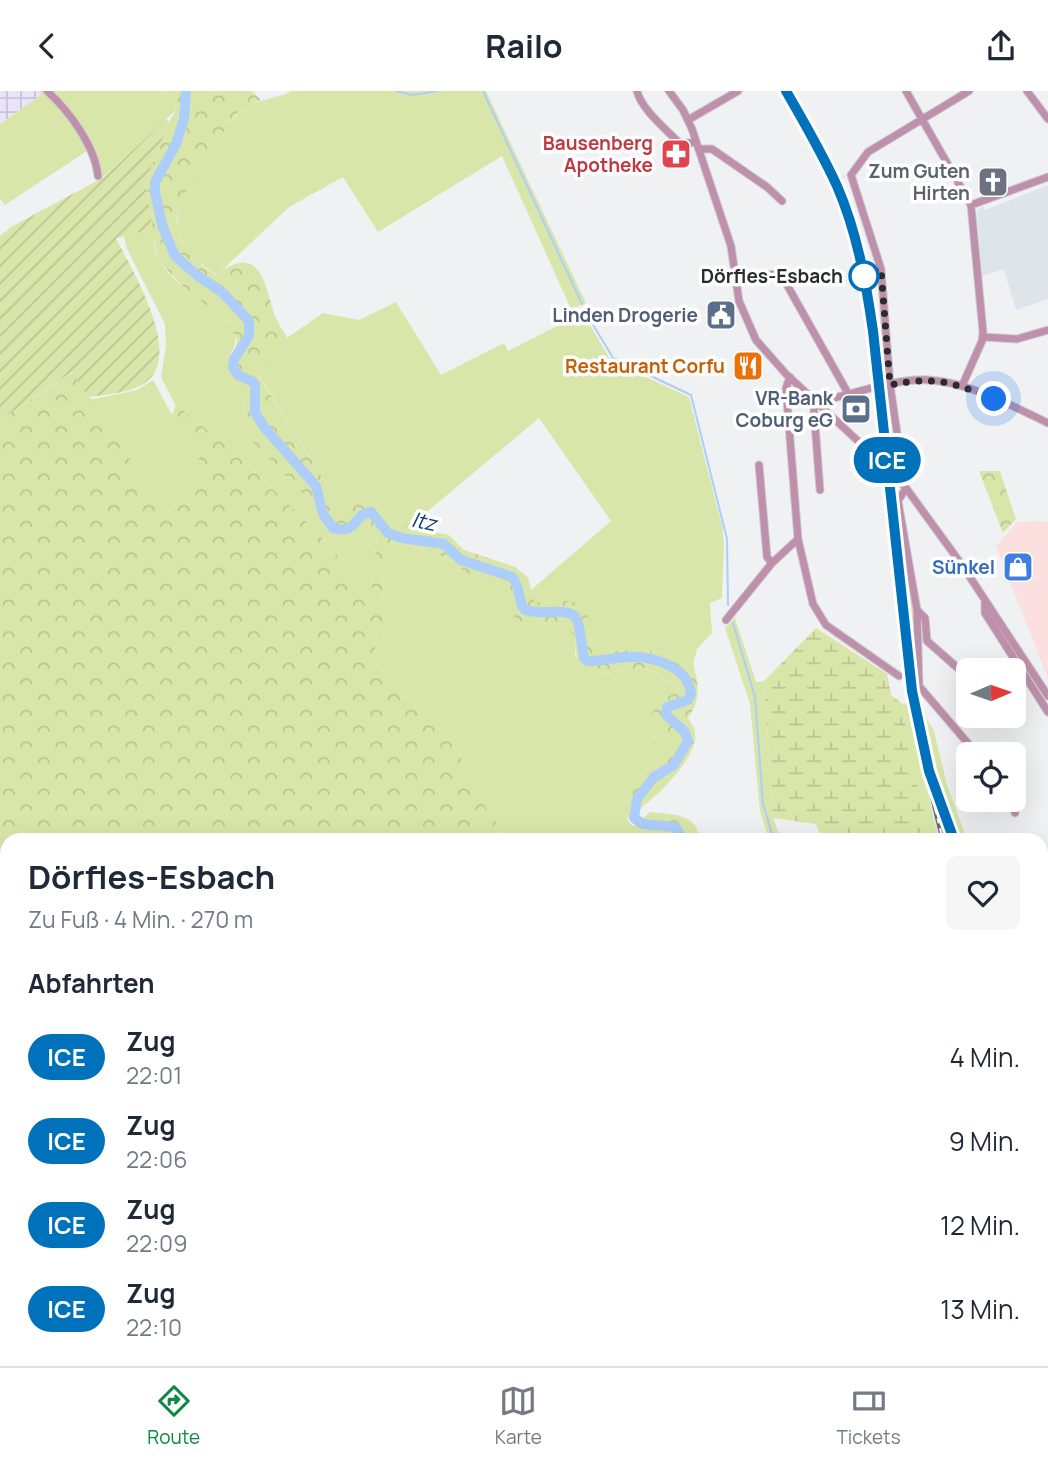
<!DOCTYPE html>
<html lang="de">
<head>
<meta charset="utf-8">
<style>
  :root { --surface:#fff; --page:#f6f6f7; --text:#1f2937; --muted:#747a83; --line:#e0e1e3; --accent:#0e8843 }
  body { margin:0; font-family:Manrope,sans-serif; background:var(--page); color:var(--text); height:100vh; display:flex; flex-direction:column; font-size:26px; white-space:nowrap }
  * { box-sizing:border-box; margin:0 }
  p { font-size:23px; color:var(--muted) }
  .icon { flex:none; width:38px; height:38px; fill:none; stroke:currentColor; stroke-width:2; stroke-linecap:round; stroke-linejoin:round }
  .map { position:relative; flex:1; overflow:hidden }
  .drawer { position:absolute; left:0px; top:742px; width:1048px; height:534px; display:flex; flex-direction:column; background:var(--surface); border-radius:21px 21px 0 0; box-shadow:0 7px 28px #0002 }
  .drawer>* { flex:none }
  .badge { padding:0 14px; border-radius:23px; font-size:24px; line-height:46px }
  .needle { width:46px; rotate:88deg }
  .controls { position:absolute; left:956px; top:567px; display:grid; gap:14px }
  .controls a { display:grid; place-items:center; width:70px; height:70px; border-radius:10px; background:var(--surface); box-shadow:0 7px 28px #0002; font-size:35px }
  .you { position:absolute; width:35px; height:35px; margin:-18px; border:5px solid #fff; border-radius:50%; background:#1a73e8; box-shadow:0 0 0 10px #1a73e833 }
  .map>.badge { position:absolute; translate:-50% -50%; box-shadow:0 0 0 4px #fff }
  h2 { padding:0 28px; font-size:26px; line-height:63px }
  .round { display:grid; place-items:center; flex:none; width:74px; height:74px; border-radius:10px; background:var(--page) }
  .head { display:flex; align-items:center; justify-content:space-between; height:119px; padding:0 28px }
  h1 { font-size:33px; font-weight:700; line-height:52px }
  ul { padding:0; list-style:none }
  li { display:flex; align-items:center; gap:21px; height:84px; padding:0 28px }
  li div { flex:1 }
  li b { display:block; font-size:26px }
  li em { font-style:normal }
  li .badge { min-width:77px; font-weight:700; text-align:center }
  header { display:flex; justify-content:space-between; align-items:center; height:91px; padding:0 28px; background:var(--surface); font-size:32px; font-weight:700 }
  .dock { display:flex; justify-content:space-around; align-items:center; height:98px; border-top:2px solid var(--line); background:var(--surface); font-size:19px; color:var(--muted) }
  .dock a { display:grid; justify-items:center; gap:4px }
  .dock .current { color:var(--accent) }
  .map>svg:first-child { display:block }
  .commercial { fill:#fbe0df }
  .industrial { fill:url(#industrial-grid) }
  .built { fill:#dde5eb }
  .grass { fill:#d9e6aa }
  .forest { fill:url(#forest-crowns) }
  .wetland { fill:url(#wetland-marsh) }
  .garden { fill:url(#garden-furrows) }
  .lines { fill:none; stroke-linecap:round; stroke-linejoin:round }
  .stream { stroke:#adcdfa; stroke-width:2 }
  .river { stroke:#adcdfa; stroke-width:10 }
  .minor-casing { stroke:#cccdce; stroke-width:9 }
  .highway-casing { stroke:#cccdce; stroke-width:12 }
  .minor { stroke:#bf90ab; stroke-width:7 }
  .highway { stroke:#7a165c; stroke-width:10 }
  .rail-casing { stroke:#666767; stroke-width:4.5 }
  .rail { stroke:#fff; stroke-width:2; stroke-dasharray:5; stroke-linecap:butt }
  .line-casing { stroke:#fff; stroke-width:16 }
  .line { stroke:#0072bc; stroke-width:10 }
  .walk { stroke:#2a2b2b; stroke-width:7; stroke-dasharray:0 12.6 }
  .stop-dot { fill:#fff; stroke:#0072bc; stroke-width:3.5 }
  .labels { text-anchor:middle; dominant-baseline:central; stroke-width:7; stroke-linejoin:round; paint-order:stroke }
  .health-label { font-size:19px; font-weight:bold; fill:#be3a42; stroke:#fff; text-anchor:end }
  .worship-label { font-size:19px; font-weight:bold; fill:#5b616d; stroke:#fff; text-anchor:end }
  .stop-label { font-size:19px; font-weight:bold; fill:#2a2b2b; stroke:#fff; text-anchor:end }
  .service-label { font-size:19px; font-weight:bold; fill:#4e5e75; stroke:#fff; text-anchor:end }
  .food-label { font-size:19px; font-weight:bold; fill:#c56008; stroke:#fff; text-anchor:end }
  .shop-label { font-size:19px; font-weight:bold; fill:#366cbe; stroke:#fff; text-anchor:end }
  .water-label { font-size:21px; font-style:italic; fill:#093c7c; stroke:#fff }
</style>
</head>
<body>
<header><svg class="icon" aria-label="back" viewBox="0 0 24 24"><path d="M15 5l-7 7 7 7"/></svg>Railo<svg class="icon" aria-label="share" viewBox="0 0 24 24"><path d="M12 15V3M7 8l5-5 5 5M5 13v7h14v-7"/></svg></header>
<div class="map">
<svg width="1048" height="1275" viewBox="0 0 1048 1275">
  <defs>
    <pattern id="industrial-grid" width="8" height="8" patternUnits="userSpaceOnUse" patternTransform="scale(1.75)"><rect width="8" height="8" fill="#eae3f9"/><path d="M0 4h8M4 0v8" fill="none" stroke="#c9c3d6"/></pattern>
    <pattern id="forest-crowns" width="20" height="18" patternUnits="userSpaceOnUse" patternTransform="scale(1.75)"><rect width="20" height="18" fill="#d9e6aa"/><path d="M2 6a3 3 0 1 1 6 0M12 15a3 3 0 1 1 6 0" fill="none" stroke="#bac592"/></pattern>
    <pattern id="wetland-marsh" width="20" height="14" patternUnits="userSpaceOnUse" patternTransform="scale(1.75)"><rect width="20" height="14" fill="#d9e6aa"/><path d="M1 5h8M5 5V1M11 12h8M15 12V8" fill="none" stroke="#bac592"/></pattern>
    <pattern id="garden-furrows" width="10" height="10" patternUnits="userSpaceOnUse" patternTransform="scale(1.75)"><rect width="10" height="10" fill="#d9e6aa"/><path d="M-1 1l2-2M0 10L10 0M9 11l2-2" fill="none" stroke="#bac592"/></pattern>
  </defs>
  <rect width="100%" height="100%" fill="#f0f1f2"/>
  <path class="commercial" d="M1044,430l4,2v156l-52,-133 21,-24z"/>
  <path class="industrial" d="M0,0h41l1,3 -42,30z"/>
  <path class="built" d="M782,0h10l46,85 8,-1 -8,10 15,39 15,59 13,101 -4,1 -11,-94 -15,-62 -16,-41z
    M1048,94v114l-32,11 -12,-41 -22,7 -5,-66 6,-4 2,4z
    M887,387l5,5 20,199 -5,-3z
    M916,600l7,38 5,5 8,49 21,57h-19l-30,-147 5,2z"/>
  <path class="grass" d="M41,0h123l12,19 -73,67 -13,-28 -85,56 -5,-7v-74l41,-29z
    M291,0h195l100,212 -15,6 -69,-153 -124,76 -35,-55 -54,30 -72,68 -31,-22 -9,-23 1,-21 8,-21 17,-20 23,-42 21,-21 39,-11z
    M153,138c2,10 1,25 7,33 6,9 18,21 27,28 21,17 67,36 40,69l19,47 -2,9 79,105 36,14 9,-12 9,15 -6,59 -55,-65 -83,-80 -57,-45 -15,-29 5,-31 -1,-22 -38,-75 -3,-13z
    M396,211l45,73 63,-32 4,8 75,-38 28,48 78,36 33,129 2,17 -2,55 -12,5 2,30 -15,16 -4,15c-14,-6 -27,-11 -43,-13 -20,-4 -42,6 -59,-9l-1,-8 -42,-32 -7,2 -7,-3 -3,-11 80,-69 -72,-103 -130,109 -18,-10 -19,-18 -27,15 -86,-139 28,-37 36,-25 36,7z
    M153,289l19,35 33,53 -39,47 -77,-115 48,-10z
    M892,392l5,6 -1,15 19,106 2,74 -5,-2z
    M399,451l48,16 23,17 38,11c5,11 -1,20 3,27 10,16 28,8 42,9 10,1 17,8 23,15l-1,18 14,20 53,-7 15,5 24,18 -31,45 25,2 -1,8 -33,29 -15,43c10,16 30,20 47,16l3,6h-167l-23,-32 -29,-58 -29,-35 -23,-18 -27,-30 -3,-19 3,-24 19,-7 -16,-5 2,-41 5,-28z
    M735,527l21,64 8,-1 9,137 8,22h-12l-9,-29 -10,-107 -25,-76z
    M916,600l4,3 4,20 10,17 13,54 20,55h-10l-21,-57 -8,-49 -5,-5z
    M909,611l29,138h-28l19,-4 -19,-78 -7,-54z
    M1048,984v86l-7,-23v-62z
    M548,1269h172l-1,6h-169z
    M741,1269h59l-19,6h-40z
    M875,1269h55l-17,6h-55z"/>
  <path class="forest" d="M164,0h88l9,9c-35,11 -40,42 -58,68 -14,20 -31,36 -25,64 5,22 21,31 38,43 42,-32 48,4 58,38 3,9 9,17 13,25l-28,38 86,138 11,-11 16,-4 19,18 18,10 40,8 15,15 51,17 13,10 6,24c7,3 10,2 17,1 27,-4 30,3 43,24l-4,8 1,8c17,15 39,5 59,9 16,2 29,7 43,13 6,19 8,37 -5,54 2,4 7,10 7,15 4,27 -47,72 -69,86l1,-23 14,-21 33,-30 1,-7 -25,-2 -6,-9 15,-25 21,-12 -23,-17 -14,-5 -54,7c-14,-12 -14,-20 -13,-38 -7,-7 -13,-14 -23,-15 -15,-1 -33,7 -42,-9 -4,-8 2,-15 -3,-27l-39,-11 -22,-17 -48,-16 -10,1 -6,28 -2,40 16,5 -4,9h-15l-3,23 3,19 27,30 23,18 29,35 29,58 23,32h-502v520h541l2,6h-550v-946l73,-48 93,143 38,-47 -32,-53 4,-10 57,46 83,80 55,64 6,-58 -8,-14 -10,11 -13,10 -23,-24 -25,-32 -48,-49 -6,-24 2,-9 -8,-17 -7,1 -12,-15 8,-16 9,-11 1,-8 -9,-19 -42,-31 -28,-30 -13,-77 24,-61 7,-12z
    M979,380h21l16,48 -13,14z
    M650,721c20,2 49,1 49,28h-23l-4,-6 -26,5 -14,-12z"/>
  <path class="wetland" d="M816,537l71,46 4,21 12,9 7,54 20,78 -22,4h-86l-6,-16 -43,-6 -9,-137z"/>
  <path class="garden" d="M166,28l3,3 -24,61 8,46 -37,9c15,31 69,117 29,145 -15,10 -40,12 -57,14l-16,-25 -72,48v-184l11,-9 93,-50z"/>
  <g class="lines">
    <path class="stream" d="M396,0l16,4 25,-4
      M483,0l99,213
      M586,222l27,45 78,37 36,144 1,66
      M733,532l22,74 8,107 11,36
      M1041,1175l7,-3"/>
    <path class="river" d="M186,0l-2,28 -8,25 -21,38v10l7,33 13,31 23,20 24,16 27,29v15l-15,23 -1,8 5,8 14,6 3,4v28l10,15 51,58 7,28 10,14c25,7 19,-13 38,-16l17,21 14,5 42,6 17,16 51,17c9,10 5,22 13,33 17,6 35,-3 50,6l4,10 5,32 3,3c13,0 26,-3 39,-4 24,-2 63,9 65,37l-3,6 -21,7 -1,8 19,17 3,9 -14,24 -20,12 -17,22 -3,19 9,6 32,3 9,13
      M730,1275l1,-6"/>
    <g class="minor-casing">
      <path id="minor" d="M47,0c22,20 48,55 51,85
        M637,0c4,18 30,39 43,53l16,-2
        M669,0l14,19 9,19 39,117 8,55 17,39 30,34 101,94 19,20 56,77 86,131
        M906,0l65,114 12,127 -1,9 -20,45
        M1027,0l21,28
        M688,29l50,-29
        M699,58h13l55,38 15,14
        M971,114l77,-28
        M736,192l29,-8 14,-1 3,2 67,119
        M983,246l34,2 31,-9
        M790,286l-4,11 12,151 15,65 13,21 73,51
        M813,307l7,92
        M818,311c31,-7 81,-25 112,-22 41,3 82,26 118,43
        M759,374l8,92 5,6
        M900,390l1,-21 -11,-75 -9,-116 -30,-94 17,-23 101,-61
        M906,397l-8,13 19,109 2,76 58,68
        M985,511v11l63,99
        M917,519l8,8 2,23 41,36
        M726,529l46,-57 26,-24
        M1011,709l4,13"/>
    </g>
    <g class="highway-casing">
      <path id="highway" d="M1041,1185l7,-2
        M1041,1197l7,-3
        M807,1275l18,-6
        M839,1275l18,-6"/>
    </g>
    <use href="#minor" class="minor"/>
    <use href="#highway" class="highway"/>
    <g class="rail-casing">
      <path id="rail" d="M786,0c24,40 47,81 63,126 8,24 13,49 19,73 24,183 27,371 75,550
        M1041,902l7,8
        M1041,1059l7,22
        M1041,1234l7,-2
        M943,1275l17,-6"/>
    </g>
    <use href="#rail" class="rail"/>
  </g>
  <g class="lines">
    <g class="line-casing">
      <path id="line" d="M786,0c18,31 36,62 51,95 20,46 29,96 36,145l39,360 17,80 25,69"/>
    </g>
    <use href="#line" class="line"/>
    <path class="walk" d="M864,185l17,-7 9,116c47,-9 61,-3 104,14"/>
  </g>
  <defs>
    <g id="pharmacy-square" transform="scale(1.575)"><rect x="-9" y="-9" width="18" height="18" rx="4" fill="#e0444e" stroke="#fff"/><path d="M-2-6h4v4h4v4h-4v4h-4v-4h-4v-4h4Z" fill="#fff"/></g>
    <g id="church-square" transform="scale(1.575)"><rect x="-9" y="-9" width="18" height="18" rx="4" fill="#6b7280" stroke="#fff"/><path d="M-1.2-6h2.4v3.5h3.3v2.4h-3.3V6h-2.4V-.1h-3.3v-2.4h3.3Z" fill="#fff"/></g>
    <g id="civic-square" transform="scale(1.575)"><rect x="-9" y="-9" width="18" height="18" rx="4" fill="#5c6f8a" stroke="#fff"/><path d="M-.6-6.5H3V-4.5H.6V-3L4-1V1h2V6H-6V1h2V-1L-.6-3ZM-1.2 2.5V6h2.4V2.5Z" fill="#fff"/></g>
    <g id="restaurant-square" transform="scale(1.575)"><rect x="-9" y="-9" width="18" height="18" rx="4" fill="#e8710a" stroke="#fff"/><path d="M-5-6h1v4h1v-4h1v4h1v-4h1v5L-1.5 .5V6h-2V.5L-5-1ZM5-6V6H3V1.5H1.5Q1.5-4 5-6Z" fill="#fff"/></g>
    <g id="bank-square" transform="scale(1.575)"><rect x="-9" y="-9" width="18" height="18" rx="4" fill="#5c6f8a" stroke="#fff"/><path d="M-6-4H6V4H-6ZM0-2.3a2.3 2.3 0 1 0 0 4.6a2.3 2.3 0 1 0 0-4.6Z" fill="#fff"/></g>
    <g id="shop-square" transform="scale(1.575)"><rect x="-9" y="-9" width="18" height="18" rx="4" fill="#3f7fe0" stroke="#fff"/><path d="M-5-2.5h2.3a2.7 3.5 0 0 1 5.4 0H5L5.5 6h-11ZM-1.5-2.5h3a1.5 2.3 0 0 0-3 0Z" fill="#fff"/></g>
  </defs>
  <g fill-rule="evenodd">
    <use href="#pharmacy-square" x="676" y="63"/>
    <use href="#church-square" x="993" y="91"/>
    <use href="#civic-square" x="721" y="224"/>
    <use href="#restaurant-square" x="748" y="275"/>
    <use href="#bank-square" x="856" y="318"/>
    <use href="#shop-square" x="1018" y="476"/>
  </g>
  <circle class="stop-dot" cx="864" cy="185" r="14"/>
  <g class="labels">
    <g class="health-label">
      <text x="653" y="52">Bausenberg<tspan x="653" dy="22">Apotheke</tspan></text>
    </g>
    <g class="worship-label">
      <text x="970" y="80">Zum Guten<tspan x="970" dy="22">Hirten</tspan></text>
    </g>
    <g class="stop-label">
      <text x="843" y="185">Dörfles-Esbach</text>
    </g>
    <g class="service-label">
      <text x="698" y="224">Linden Drogerie</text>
      <text x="833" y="307">VR-Bank<tspan x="833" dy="22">Coburg eG</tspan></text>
    </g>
    <g class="food-label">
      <text x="725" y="275">Restaurant Corfu</text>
    </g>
    <g class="shop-label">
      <text x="995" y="476">Sünkel</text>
    </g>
    <g class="water-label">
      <text transform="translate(424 430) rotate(12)">Itz</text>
    </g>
  </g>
</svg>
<div class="controls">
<a><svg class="needle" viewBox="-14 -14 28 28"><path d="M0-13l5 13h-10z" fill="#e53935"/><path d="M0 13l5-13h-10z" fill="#747a83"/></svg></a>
<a><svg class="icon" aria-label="locate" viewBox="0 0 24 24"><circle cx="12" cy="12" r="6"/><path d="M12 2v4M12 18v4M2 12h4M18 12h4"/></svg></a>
</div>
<div class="you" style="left:994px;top:308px"></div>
<b class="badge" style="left:887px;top:369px;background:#0072bc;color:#fff">ICE</b>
<section class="drawer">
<div class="head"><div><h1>Dörfles-Esbach</h1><p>Zu Fuß · 4 Min. · 270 m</p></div><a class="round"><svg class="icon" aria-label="heart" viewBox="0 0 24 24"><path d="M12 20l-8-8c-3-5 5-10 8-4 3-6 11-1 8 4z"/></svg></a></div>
<h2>Abfahrten</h2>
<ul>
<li><span class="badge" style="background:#0072bc;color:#fff">ICE</span><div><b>Zug</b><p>22:01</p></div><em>4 Min.</em></li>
<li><span class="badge" style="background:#0072bc;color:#fff">ICE</span><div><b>Zug</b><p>22:06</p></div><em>9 Min.</em></li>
<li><span class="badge" style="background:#0072bc;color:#fff">ICE</span><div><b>Zug</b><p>22:09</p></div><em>12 Min.</em></li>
<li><span class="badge" style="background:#0072bc;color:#fff">ICE</span><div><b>Zug</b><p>22:10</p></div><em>13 Min.</em></li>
</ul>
</section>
</div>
<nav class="dock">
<a class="current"><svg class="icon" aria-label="directions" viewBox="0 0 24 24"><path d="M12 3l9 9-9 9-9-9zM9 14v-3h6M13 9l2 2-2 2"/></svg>Route</a>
<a><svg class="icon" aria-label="map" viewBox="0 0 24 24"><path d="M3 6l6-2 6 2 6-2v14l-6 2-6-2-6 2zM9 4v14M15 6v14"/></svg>Karte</a>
<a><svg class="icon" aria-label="tickets" viewBox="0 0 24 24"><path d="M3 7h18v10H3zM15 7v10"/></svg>Tickets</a>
</nav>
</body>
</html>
